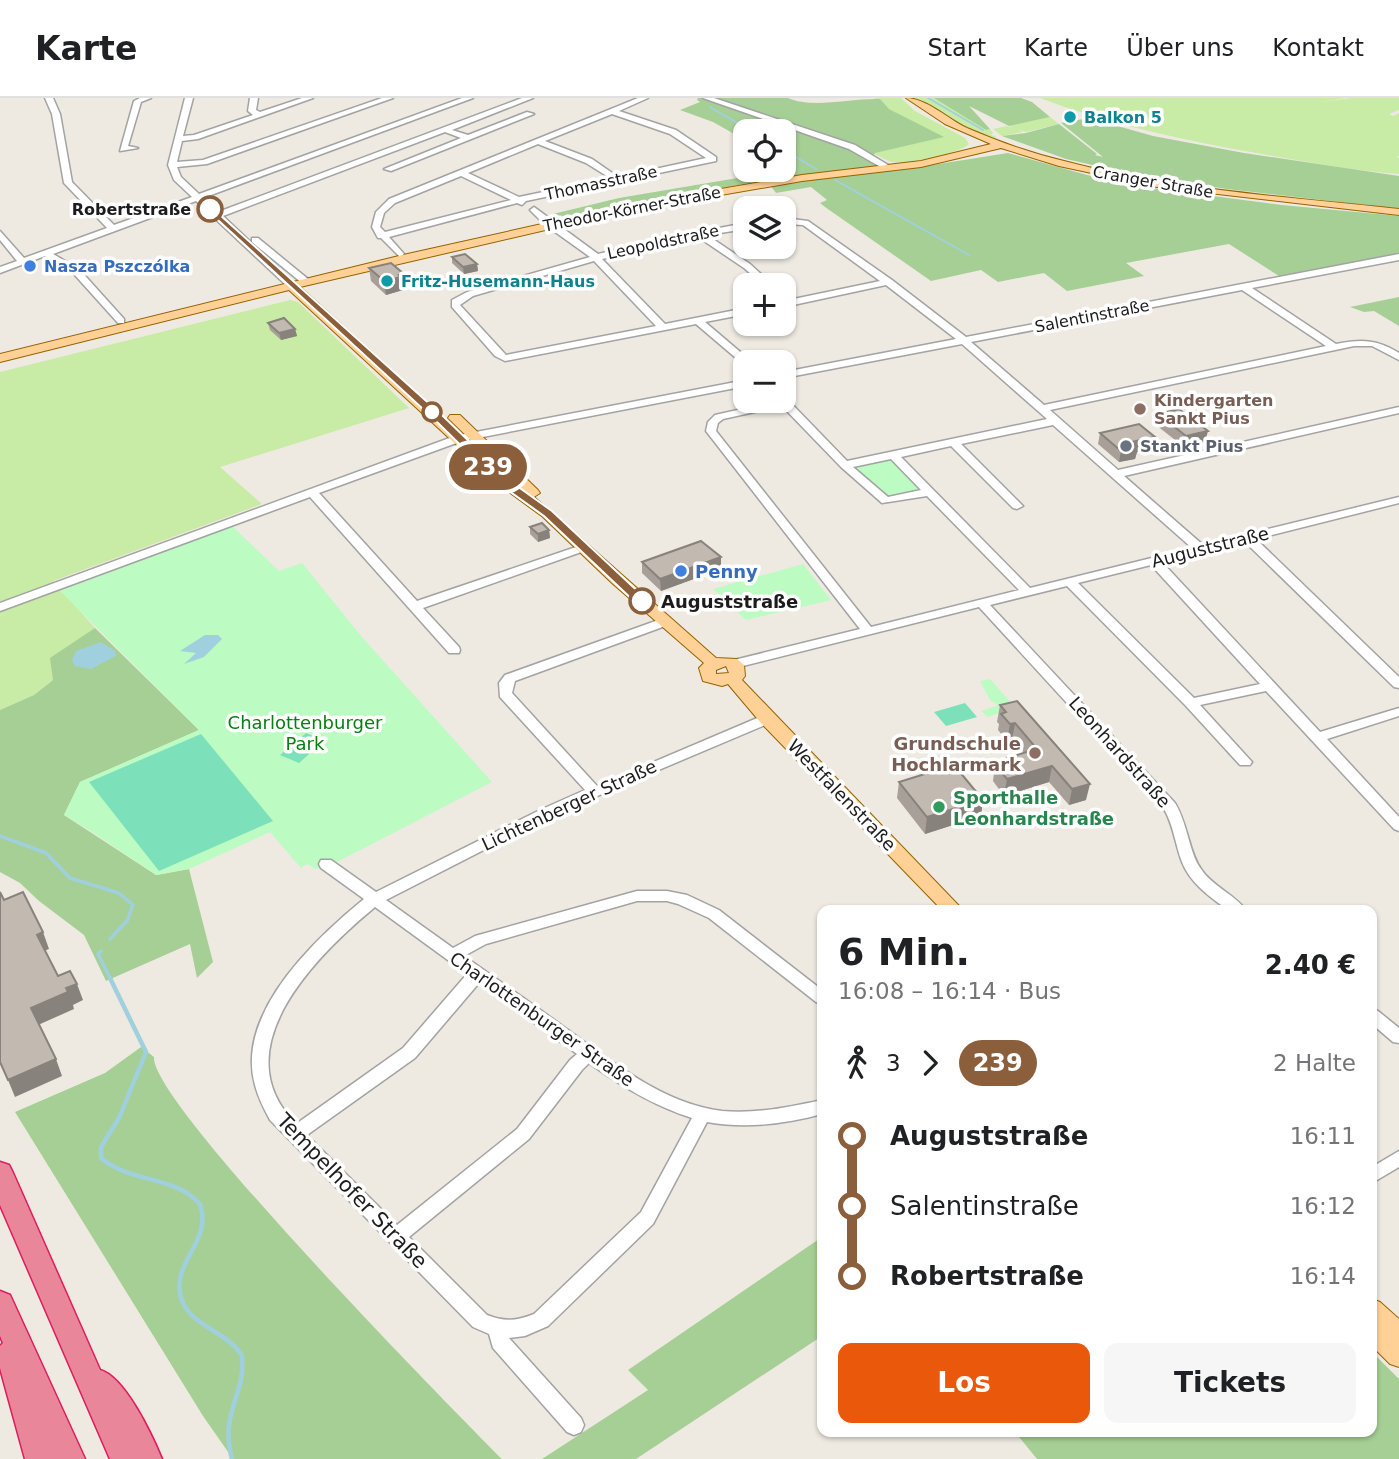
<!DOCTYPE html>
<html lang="de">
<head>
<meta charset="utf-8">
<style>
  :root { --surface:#fff; --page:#f6f6f6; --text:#202124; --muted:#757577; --line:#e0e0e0; --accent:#ea580c }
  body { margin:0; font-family:"DejaVu Sans",sans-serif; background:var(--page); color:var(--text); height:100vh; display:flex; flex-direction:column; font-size:26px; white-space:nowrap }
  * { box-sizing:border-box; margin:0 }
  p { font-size:23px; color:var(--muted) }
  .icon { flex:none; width:38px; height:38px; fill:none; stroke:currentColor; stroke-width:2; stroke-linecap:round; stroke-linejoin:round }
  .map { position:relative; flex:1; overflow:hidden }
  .sheet { position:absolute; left:817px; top:807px; width:560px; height:532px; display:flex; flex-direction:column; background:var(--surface); border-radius:14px; box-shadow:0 2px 5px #0004 }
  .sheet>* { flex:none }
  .badge { padding:0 14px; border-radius:23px; font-size:24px; line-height:46px }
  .fabs { position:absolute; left:733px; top:21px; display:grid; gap:14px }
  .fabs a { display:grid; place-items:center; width:63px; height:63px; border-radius:14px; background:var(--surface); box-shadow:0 2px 5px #0004; font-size:35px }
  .map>.badge { position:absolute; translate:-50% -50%; box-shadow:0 0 0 4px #fff }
  .legs { display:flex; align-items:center; gap:10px; height:77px; padding:0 21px; font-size:23px }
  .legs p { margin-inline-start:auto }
  .headline { display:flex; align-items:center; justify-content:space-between; height:119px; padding:0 21px }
  h1 { font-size:38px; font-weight:700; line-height:52px }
  .action { display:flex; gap:14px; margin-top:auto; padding:14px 21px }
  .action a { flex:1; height:80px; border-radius:14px; background:var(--accent); color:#fff; font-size:28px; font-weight:700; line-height:80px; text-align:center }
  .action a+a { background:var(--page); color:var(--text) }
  ul { padding:0 21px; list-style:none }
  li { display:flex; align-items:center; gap:24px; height:70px; font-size:26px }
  li i { display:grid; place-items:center; width:10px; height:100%; margin:0 9px; background:currentColor }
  li i::after { content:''; width:18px; height:18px; margin:-9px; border:5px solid; border-radius:50%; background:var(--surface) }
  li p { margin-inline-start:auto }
  li:first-child i { background:linear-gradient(#0000 50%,currentColor 0) }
  li:last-child i { background:linear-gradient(currentColor 50%,#0000 0) }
  header { display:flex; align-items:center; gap:42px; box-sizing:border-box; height:98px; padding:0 35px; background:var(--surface); border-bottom:2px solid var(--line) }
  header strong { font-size:33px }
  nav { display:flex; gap:38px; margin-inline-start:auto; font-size:24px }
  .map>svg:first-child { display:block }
  .grass { fill:#c8eba5 }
  .forest { fill:#a6cf95 }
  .park { fill:#bcfbc1 }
  .pitch { fill:#7ce1ba }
  .water { fill:#a0d0de }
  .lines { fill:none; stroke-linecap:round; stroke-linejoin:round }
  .stream-far2 { stroke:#a0d0de; stroke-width:2 }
  .stream-far1 { stroke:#a0d0de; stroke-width:3.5 }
  .stream { stroke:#a0d0de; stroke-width:4.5 }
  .minor-casing { stroke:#a3a3a3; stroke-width:3 }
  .major-casing { stroke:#956300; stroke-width:2 }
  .highway-casing { stroke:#de1d60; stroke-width:3 }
  .minor { fill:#fff; fill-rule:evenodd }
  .major { fill:#ffd196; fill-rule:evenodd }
  .highway { fill:#e98699; fill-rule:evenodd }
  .wall { fill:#a79f98 }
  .shaded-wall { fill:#88827c }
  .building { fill:#c2b9b1; stroke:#88827c; stroke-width:2 }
  .line-1 { fill:#8b5e3c; stroke:#fff; stroke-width:2 }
  .culture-dot { fill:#0f9aa8; stroke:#fff; stroke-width:2.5 }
  .stop-1-dot { fill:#fff; stroke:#8b5e3c; stroke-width:3.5 }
  .shop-dot { fill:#3f7fe0; stroke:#fff; stroke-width:2.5 }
  .education-dot { fill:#8d6e63; stroke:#fff; stroke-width:2.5 }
  .worship-dot { fill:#6b7280; stroke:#fff; stroke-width:2.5 }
  .leisure-dot { fill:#2e9e5b; stroke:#fff; stroke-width:2.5 }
  .labels { text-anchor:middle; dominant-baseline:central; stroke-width:7; stroke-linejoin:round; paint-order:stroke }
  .far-culture-label { font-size:16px; font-weight:bold; fill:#0d838f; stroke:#fff; text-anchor:start }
  .far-street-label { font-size:16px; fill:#1c1c1c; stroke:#fff }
  .far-stop-label { font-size:16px; font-weight:bold; fill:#1c1c1c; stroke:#fff; text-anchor:end }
  .far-shop-label { font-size:16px; font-weight:bold; fill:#366cbe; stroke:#fff; text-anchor:start }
  .far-education-label { font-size:16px; font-weight:bold; fill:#785e54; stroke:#fff; text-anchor:start }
  .far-worship-label { font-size:16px; font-weight:bold; fill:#5b616d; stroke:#fff; text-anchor:start }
  .street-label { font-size:18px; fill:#1c1c1c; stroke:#fff }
  .shop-label { font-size:18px; font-weight:bold; fill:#366cbe; stroke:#fff; text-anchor:start }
  .stop-label { font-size:18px; font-weight:bold; fill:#1c1c1c; stroke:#fff; text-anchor:start }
  .park-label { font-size:18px; fill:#077e11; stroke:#fff }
  .education-label { font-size:18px; font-weight:bold; fill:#785e54; stroke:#fff; text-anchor:end }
  .leisure-label { font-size:18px; font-weight:bold; fill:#27864d; stroke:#fff; text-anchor:start }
  .near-street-label { font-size:21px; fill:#1c1c1c; stroke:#fff }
</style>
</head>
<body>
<header>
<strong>Karte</strong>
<nav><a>Start</a><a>Karte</a><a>Über uns</a><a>Kontakt</a></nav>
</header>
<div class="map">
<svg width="1399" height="1361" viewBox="0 0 1399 1361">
  <rect width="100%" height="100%" fill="#eeeae2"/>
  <path class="grass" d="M874,0h27l14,13 50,27 4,6c-8,9 -64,21 -77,18 -5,-1 -11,-5 -16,-7l-2,-2 68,-16 -53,-28z
    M915,0h20l51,32 4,-1 3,4 -2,2 6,2 -5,2 -41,-18z
    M1040,0h305l-23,4 29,-4h48v12l-10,4 4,2 6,-3v43l-3,1 3,1v16c-44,-3 -88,-12 -132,-19 -78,-14 -153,-29 -227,-57z
    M1050,19l9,7 -33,8 -9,-3 6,3 -21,4 -9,-7 14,-3 7,3 -5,-3z
    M290,202l8,2 111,106 -189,59 42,37 -209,77 42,47 -14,11 -27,30 -1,11 -19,15 -34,15v-338z"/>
  <path class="forest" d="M698,0h90c24,11 62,0 92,1l9,10 55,28 -69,16 -2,4 21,14 114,-18 79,22 65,13 130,17 117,11v40l-117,22 -53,-34 -103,19 18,13 -77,15 -23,-18 -46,9 -17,-12 -50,11 -106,-74 -5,-4 7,-3 -16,-13 -35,6 -10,-13 -198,37 -15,-3 66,-16 165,-28v-39h-38l-1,9 -32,-18 -33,-12 20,-8 -3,-2z
    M934,0h87l11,4 18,15 -41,9 -40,-20 21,23 -4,1z
    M1089,20l64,18 91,17 155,23v33l-172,-20 -86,-13 -75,-17 -64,-23 24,-3 33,-9 38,30 -2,1 8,2 -42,-34z
    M1399,199v29l-25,-15 -10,1 -14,-5z
    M95,530l104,102 -119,52 -16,33 92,60 33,-6 24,93 -16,16 -7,-34 -84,37 -22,-46 -45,-34 -19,-18 -20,-11v-162l34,-15 19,-15 -3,-22z
    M141,949l13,10c-4,45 299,353 348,402h-269l-30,-43 -188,-304 90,-39z
    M822,1139v99l-186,123h-94l106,-69 -20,-20z
    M1372,1254l27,27v80h-362l-22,-27h357z"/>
  <path class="park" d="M887,361l6,1 28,29 -32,9 -37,-30z
    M230,426l49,47 23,-8 60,74 130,145 -153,79 -23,8 -9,-5 -6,4 -31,-36 -81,37 -32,6c-32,-20 -61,-42 -93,-60l16,-33 119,-52 -141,-141z
    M803,466l28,36 -85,20 -33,-31z
    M990,581l25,28 -27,10 -7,-6 18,-6 -9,-5 -10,-19z"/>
  <path class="pitch" d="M965,605l12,14 -31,9 -12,-14z
    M306,635l18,8 -25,22 -19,-8z
    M201,636l72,87 -114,50 -70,-89z"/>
  <path class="water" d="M205,537h13l4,4 -18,18 -20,7 12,-11 -16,-2z
    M101,544l14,9 1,5 -25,13 -16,-3 -3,-6 4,-9z"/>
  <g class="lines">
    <path class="stream-far2" d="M928,0l55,32
      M710,9l41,24
      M784,52l32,19
      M835,82l134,75"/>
    <path class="stream-far1" d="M0,738l46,17 24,25 49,15 14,12 -6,16 -17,18
      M101,853l-3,3 13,26"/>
    <path class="stream" d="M110,880l36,74 -27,66 -18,29v11c29,25 73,17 99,46 13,38 -29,57 -19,93 7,29 47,34 61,59 4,39 -23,57 -10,103"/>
    <g class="minor-casing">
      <path id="minor" d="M45,0h8l7,16 12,68 42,43 78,-28 -18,-17 -6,-15 17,-67h8l-10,38 11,-1 59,-20 -5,-4 2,-13h8l-2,12 4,2 42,-14h11l-115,41 -16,2 -5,21 26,-2 179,-62h11l-186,66 -30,3 4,10 18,17 263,-96h11l-270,100 15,14 304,-114h11l-81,32 16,5 59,-23 7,2 -143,57 -7,-2 77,-31 -16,-6 -222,84 71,67v4h-6l-92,-86 -143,53 26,15 45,50v4h-6l-45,-50 -28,-17 -45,17v-6l17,-6 -17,-21v-9l24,27 83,-30 -43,-45 -12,-69z
        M140,0h11l-10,4 -13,44 10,2 -18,3 14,-50z
        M638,0h10l-29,13 57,19 40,27v4l-190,40 -4,4 -5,-2 -128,34 15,17 -4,3 -19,-19h-3l-6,-11 4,-15 13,-13zM612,16l58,20 36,24 -88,19 -26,-18 -47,-18zM538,46l48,19 24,15 -91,19 -51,-24zM461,78l50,24 -126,32 -5,-5 4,-14 11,-10z
        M703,0h11l141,47 38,23 -7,2 -37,-21z
        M534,109l64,47 78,-18 70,-13v6l-39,6 43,29 23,21h-9l-20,-17 -46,-31 -96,22 63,65 81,-16v6l-41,8 47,40 -9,2 -47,-40 -191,37 -10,-5 -43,-49v-7l15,-8 123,-35 -46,-33 -14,-14zM594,163l62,65 -150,29 -46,-50 13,-9z
        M784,120l24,3 84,59 74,57 433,-83v6l-147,28 84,56c25,-5 41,-5 63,9v7l-27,-14h-18l-304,64 68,60 281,-63v6l-275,63 79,69 196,-48v6l-143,36 143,138v11l-5,-1 -149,-145 -83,20 158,170 79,-24v8l-72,23 72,78v14l-5,-2 -128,-138 -66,14 52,57 -2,3h-10l-54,-59 -119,-120 -77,19 185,198c13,21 14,50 26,66 11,17 33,25 45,41h-18c-18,-13 -38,-27 -46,-48 -7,-18 -8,-36 -18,-53l-185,-202 -244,61 -5,-1 -1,-3 1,-3 130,-32 -154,-198 2,-9 7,-7 72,-16 60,62 200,-42 -85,-75 -178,34v-6l172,-33 -70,-54 -102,22v-6l96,-20 -77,-56 -19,-1zM1242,192l84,56 -282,59 -73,-63zM782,308l59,61 41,36 45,-7 92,94 -148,37 -155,-196 2,-8 5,-4zM1053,327l139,123 -162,40 -129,-131 50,-11 62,62 4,1 6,-3 -62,-62zM891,361l30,31 -33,7 -35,-30zM1151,467l109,119 -66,14 -116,-115z
        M252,140h6l50,41v4h-6l-50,-41z
        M746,282v6l-284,55 -143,52 98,108 162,-55h8v4l-164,58 36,39 1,3 -1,3h-10l-139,-156 -310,114v-8l455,-167z
        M664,520l4,1 2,3 -2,3 -153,56 -3,12 85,93 165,-70h10l2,3 -2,3 -222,94 -164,84 67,48 22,-12 162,-45h30l20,4 32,15 103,80v14l-6,-2 -107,-84 -31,-14 -11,-3h-30l-151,43 -22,12c35,25 70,49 104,74 46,33 96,74 154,81 35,3 67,-4 100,-11v14c-37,10 -76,15 -115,8l-54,102 -105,102 -23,10 -16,2 72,80 3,7 -3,7 -7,3 -7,-3 -74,-84 -4,-14 -16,-7 -203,-207c-6,-11 -12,-23 -15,-35 -20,-71 60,-146 109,-186l-43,-31 -2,-4 2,-4h10l45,32 164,-82 45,-20 -85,-93 -1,-14 6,-8zM375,809l92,67 -64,74 -107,76c-75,-75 21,-169 79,-217zM479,885l98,71 -7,6 -53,69 -120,96 -90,-90 108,-77zM589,965c32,23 65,43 103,55l-51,94 -107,102c-17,7 -30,8 -47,1l-78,-78 120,-98 53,-69z
        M1372,911l6,2 21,17v15l-6,-1 -21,-18z
        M1399,1053v16l-27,16v-16z"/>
    </g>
    <g class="major-casing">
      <path id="major" d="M906,0c20,0 42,21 61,30 32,14 67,26 101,34 108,28 220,35 331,47v6l-242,-28 -98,-21 -58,-18 -80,19 -119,14 -179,31 -323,75 214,195 -66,-64 2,-3h10l78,75 2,3 -6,4 182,161 21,1 7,6 1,11 -3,4 221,230h-21l-181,-187 -33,-39 -6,2 -19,-5 -4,-13 5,-5 -92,-80 -69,-66 -42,-31 -212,-196 -289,72v-8l403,-99 220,-49 179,-31 119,-14 70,-17 -46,-20zM726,568l3,7 -13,1v-4z
        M1372,1201l8,3 19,17v48l-9,-3 -18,-18z"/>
    </g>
    <g class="highway-casing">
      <path id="highway" d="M0,1064l9,3 4,8 87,197c25,7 52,65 62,89h-52l-110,-254z
        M0,1193l10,4 75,164h-60l-25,-91v-22l3,-3 -3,-7z"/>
    </g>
    <use href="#minor" class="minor"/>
    <use href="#major" class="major"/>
    <use href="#highway" class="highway"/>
  </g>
  <path class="wall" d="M452,159l25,7 1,7 -14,3 -12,-11z
    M369,170l36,19 -2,1v2l-17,5 -15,-14z
    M268,225l27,6 2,7 -16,4 -11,-10z
    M1158,316l47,28 -21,5 -28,-22z
    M1100,335l53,15 -16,4 -2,7 -16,3 -21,-18z
    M530,429l19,3 1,8 -12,4 -8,-8z
    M642,464l79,7 -60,22 -19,-18z
    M1000,607l86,95 -17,5 -20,-23 -45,14 -11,-15 2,-16 11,-3 1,-4 17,-5 -12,-14 -5,2 -9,-11 1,-6 -2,-2z
    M899,684l84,18 -2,16 -56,18 -28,-36z"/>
  <path class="shaded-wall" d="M477,166l1,7 -14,3 -1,-7z
    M404,176l1,13 -2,1v2l-17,5 -2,-14z
    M295,231l2,7 -16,4 -2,-7z
    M1208,333l-3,11 -21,5 2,-11z
    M1155,339l-2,11 -16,4 -2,7 -16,3 2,-11 10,-9z
    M549,432l1,8 -12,4v-8z
    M721,459v12l-60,22 -1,-12z
    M1015,625l-3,16 -5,2 3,-17z
    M1052,668l-3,16 -45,14 3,-17z
    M1090,686l-4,16 -17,5 3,-16z
    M983,702l-2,16 -56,18 2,-17z
    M43,834l6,17 -5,2 -7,-16z
    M77,886l6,16 -10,5 1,4 -36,16 -7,-17 35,-20z
    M56,961l6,17 -47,21 -7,-17z"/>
  <path class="building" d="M465,156l12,10 -14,3 -11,-10z
    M391,165l13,11 -5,1 2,2 -17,4 -15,-13z
    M284,220l11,11 -16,4 -11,-10z
    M1179,311l29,22 -22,5 -28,-22z
    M1139,326l16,13 -24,5 6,6 -16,3 -21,-18z
    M542,425l7,7 -11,4 -8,-7z
    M701,443l20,16 -61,22 -18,-17z
    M1017,603l73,83 -18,5 -20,-23 -45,13 -12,-14 15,-4 -3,-3 30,-9 -22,-26 -5,1 -9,-10 5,-2 -6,-7z
    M954,667l29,35 -56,17 -28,-35z
    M0,794l4,8 19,-8 20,40 -6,3 21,41 12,-5 7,13 -11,4 2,4 -37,16 25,51 -48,21 -8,-18z"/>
  <path class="line-1" d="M210,108l234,211 66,64 42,30 94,88v5h-9l-93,-88 -42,-30 -65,-64 -230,-212z"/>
  <g class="culture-dot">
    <circle cx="1070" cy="19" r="7"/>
    <circle cx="387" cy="183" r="7"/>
  </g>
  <g class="stop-1-dot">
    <circle cx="210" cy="111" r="12"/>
    <circle cx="432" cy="314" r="9"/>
    <circle cx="642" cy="503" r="12"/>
  </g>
  <g class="shop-dot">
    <circle cx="30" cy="168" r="7"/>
    <circle cx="681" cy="473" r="7"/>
  </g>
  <g class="education-dot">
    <circle cx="1140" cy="311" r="7"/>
    <circle cx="1035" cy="655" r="7"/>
  </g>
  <circle class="worship-dot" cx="1126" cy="348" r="7"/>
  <circle class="leisure-dot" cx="939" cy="709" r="7"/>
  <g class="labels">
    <g class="far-culture-label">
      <text x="1084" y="19">Balkon 5</text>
      <text x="401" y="183">Fritz-Husemann-Haus</text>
    </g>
    <g class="far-street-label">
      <text transform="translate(1153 84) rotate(10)">Cranger Straße</text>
      <text transform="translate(601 85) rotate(-12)">Thomasstraße</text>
      <text transform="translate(632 111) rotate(-11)">Theodor-Körner-Straße</text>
      <text transform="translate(663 144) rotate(-12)">Leopoldstraße</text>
      <text transform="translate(1092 218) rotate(-11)">Salentinstraße</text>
    </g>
    <g class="far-stop-label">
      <text x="191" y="111">Robertstraße</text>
    </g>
    <g class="far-shop-label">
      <text x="44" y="168">Nasza Pszczólka</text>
    </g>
    <g class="far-education-label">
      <text x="1154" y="302">Kindergarten<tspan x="1154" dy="18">Sankt Pius</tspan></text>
    </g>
    <g class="far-worship-label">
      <text x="1140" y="348">Stankt Pius</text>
    </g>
    <g class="street-label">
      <text transform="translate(1210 449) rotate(-14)">Auguststraße</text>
      <text transform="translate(1120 654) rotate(48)">Leonhardstraße</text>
      <text transform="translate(842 697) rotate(46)">Westfalenstraße</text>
      <text transform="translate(569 707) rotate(-25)">Lichtenberger Straße</text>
      <text transform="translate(542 921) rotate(35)">Charlottenburger Straße</text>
    </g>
    <g class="shop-label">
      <text x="695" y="473">Penny</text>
    </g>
    <g class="stop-label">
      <text x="661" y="503">Auguststraße</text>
    </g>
    <g class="park-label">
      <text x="305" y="624">Charlottenburger<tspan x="305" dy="21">Park</tspan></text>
    </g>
    <g class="education-label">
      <text x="1021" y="645">Grundschule<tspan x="1021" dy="21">Hochlarmark</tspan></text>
    </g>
    <g class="leisure-label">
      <text x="953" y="699">Sporthalle<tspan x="953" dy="21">Leonhardstraße</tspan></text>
    </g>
    <g class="near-street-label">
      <text transform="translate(352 1093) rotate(46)">Tempelhofer Straße</text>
    </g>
  </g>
</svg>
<div class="fabs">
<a><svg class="icon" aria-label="locate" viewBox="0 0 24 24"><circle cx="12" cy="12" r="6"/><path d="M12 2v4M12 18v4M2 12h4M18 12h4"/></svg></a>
<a><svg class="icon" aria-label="layers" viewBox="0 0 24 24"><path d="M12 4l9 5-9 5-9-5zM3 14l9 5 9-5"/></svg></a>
<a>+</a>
<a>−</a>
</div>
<b class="badge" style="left:488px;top:369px;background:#8b5e3c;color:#fff">239</b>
<section class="sheet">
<div class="headline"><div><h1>6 Min.</h1><p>16:08 – 16:14 · Bus</p></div><b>2.40 €</b></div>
<div class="legs"><svg class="icon" aria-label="walk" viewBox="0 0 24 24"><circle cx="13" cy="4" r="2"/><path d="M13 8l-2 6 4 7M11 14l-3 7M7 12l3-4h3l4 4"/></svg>3<svg class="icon" aria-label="forward" viewBox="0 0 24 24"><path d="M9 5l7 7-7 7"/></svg><b class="badge" style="background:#8b5e3c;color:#fff">239</b><p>2 Halte</p></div>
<ul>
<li><i style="color:#8b5e3c"></i><b>Auguststraße</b><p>16:11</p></li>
<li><i style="color:#8b5e3c"></i><span>Salentinstraße</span><p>16:12</p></li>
<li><i style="color:#8b5e3c"></i><b>Robertstraße</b><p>16:14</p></li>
</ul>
<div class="action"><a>Los</a><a>Tickets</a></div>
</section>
</div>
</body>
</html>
